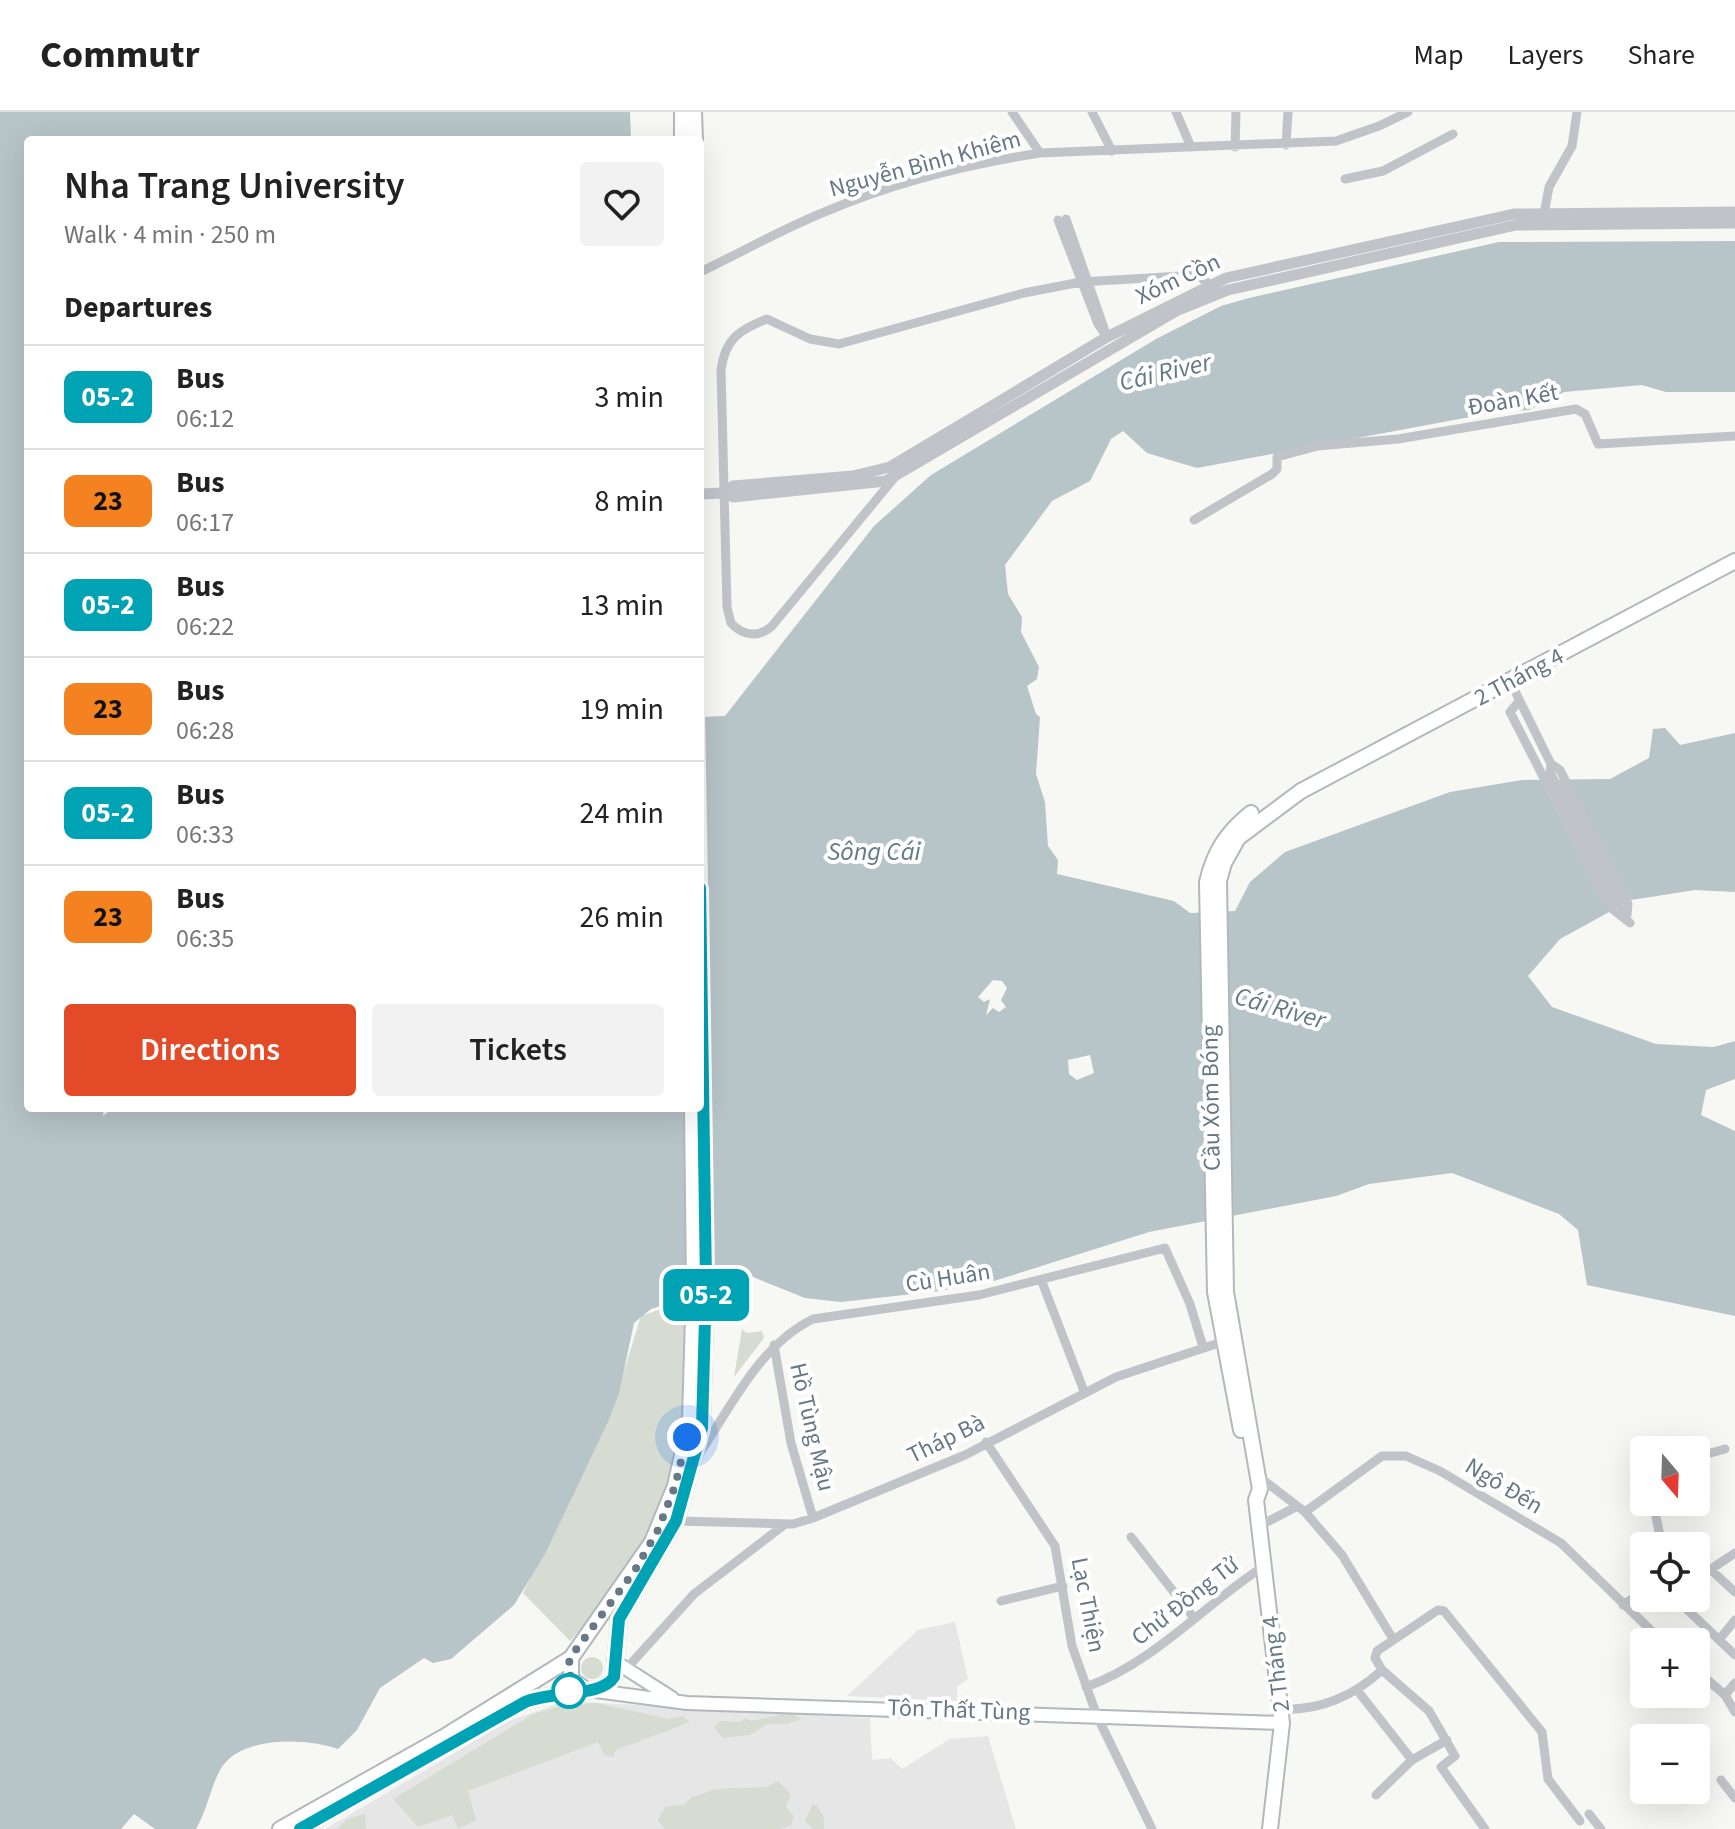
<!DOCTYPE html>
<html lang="en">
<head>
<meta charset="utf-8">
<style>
  :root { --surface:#fff; --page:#f2f2f2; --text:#222; --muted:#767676; --line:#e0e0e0; --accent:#e34b28 }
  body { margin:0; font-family:"Source Sans 3",sans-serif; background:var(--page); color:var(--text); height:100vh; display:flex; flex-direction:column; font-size:30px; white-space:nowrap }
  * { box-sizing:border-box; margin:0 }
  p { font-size:26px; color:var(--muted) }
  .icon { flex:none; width:44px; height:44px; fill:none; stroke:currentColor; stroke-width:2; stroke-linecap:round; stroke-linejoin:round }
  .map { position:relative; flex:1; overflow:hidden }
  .drawer { position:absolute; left:24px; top:24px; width:680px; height:976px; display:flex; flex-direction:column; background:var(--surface); border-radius:8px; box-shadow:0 8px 32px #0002 }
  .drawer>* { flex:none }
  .badge { padding:0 16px; border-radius:12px; font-size:28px; line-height:52px }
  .needle { width:52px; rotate:161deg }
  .buttons { position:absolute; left:1630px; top:1324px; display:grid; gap:16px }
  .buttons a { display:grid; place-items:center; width:80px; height:80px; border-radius:8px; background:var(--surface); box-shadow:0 8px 32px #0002; font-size:40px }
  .you { position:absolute; width:40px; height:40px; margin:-20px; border:6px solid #fff; border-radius:50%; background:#1a73e8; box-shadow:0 0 0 12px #1a73e833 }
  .map>.badge { position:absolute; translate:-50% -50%; box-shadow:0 0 0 4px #fff }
  h2 { padding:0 40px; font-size:30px; line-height:72px }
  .round { display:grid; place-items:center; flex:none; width:84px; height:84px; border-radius:8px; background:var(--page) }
  .overview { display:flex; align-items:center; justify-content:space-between; height:136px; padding:0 40px }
  h1 { font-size:38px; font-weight:600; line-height:60px }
  .action { display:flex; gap:16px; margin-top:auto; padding:16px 40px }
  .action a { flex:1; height:92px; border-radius:8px; background:var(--accent); color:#fff; font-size:32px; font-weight:600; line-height:92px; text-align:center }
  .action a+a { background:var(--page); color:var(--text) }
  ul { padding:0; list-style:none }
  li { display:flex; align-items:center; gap:24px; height:104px; padding:0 40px; border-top:2px solid var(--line) }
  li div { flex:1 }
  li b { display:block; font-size:30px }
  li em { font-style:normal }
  li .badge { min-width:88px; font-weight:700; text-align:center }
  header { display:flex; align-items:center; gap:48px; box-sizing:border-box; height:112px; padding:0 40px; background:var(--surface); border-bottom:2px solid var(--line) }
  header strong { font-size:38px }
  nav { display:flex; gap:44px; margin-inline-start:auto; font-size:28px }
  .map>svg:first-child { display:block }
  .built { fill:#e5e6e5 }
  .green { fill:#d7dcd3 }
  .water { fill:#b7c4c8; fill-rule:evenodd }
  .pier { fill:#f7f7f4 }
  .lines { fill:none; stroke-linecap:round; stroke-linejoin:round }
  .secondary-casing { stroke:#b2b8bc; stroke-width:16 }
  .primary-casing { stroke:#b3b8bc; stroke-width:18 }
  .minor { stroke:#c0c4c8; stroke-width:9 }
  .tertiary { stroke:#c0c4c8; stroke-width:11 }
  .secondary { stroke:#fff; stroke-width:12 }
  .primary { stroke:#fff; stroke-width:14 }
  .line-casing { stroke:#fff; stroke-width:18 }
  .line { stroke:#00a3b4; stroke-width:12 }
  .walk { stroke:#667885; stroke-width:8; stroke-dasharray:0 14.4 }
  .stop-dot { fill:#fff; stroke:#00a3b4; stroke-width:4 }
  .labels { text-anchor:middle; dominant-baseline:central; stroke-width:8; stroke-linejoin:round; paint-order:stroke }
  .street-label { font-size:24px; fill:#667885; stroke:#fff }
  .water-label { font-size:26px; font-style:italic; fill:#627a81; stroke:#fff }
</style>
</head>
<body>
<header>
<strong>Commutr</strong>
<nav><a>Map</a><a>Layers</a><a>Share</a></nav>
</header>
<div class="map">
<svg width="1735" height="1717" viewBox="0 0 1735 1717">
  <rect width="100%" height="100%" fill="#f7f7f4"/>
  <path class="built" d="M955,1510l13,57 -11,8v14l-110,-5 71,-66z
    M583,1590l287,16 2,42 19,-2 11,11 48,-30 38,-3 28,93h-691l184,-108 51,-18z"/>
  <path class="green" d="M684,1189c7,154 -11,224 -114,340l-47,-48 85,-171 33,-106z
    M742,1217l5,4 15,-2 2,7 -30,39z
    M581 1556a11 11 0 1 1 22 0a11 11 0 1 1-22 0Z
    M596,1591l73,16 13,-3 8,6 -74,28 -3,7 -9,-2 -6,-13 -130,49 8,29 -18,9 -6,-14 -34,12 -25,-28 140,-85 28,-8z
    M791,1600l10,7 -14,5h-20l-17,11 -27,3 -9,-10 5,-7 22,1 4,-4 7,3z
    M778,1669l13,13 -5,13 8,9 -3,9 -10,4h-116l-7,-8 7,-14 18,-2 9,-8 24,-8 51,-2z
    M812,1693h5l7,13v11h-11l-8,-8z
    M365,1702l1,15h-29l10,-10z"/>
  <path class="water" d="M0,0h630l1,28h-603v968h76l-1,8 10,-8h587v-391l25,-1 149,-190 57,-51 225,-136 65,-33 28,-8 250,-56 236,-1v151h-69l-24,-7 -78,7 -35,18 -32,2 -300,56 -50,-15 -24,-22 -12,8 -21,42 -38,20 -47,64 3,29 14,23 -1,15 18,35 -2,12 -10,7 9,28 4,3 -4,57 9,28 3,44 10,14 -1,14 117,27 16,12 45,-2 15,-29 35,-30 165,-60 72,-12 88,-1 39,-21 4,-29 12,-1 15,17 55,-12v159l-40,-2 -64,10 -71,39 -32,37 24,31 104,37 58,3 21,-6v38l-29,11 -5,25 34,16v185l-148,-31 -9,-55 -19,-16 -107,-41 -83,11 -33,12 -187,36 -155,49 -55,10 -98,11 -36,-4 -52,-21 -24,7 -2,-13c-19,-4 -32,-7 -47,7l1,22 -30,9 -17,14 -15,70 -11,29 -63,132 -31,51 -63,54 -18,4 -9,-5 -44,30 -23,42 -19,19c-31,-11 -99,-14 -118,21 -10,19 -13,40 -24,59h-41l-21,-15 -13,15h-121zM993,868l9,1 5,7 -6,12 5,7 -7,5 -6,-4 -7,7 4,-16 -6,3 -6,-5zM1090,943l4,18 -17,7 -8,-6 -1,-14z"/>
  <path class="pier" d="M700,601h5l10,560 -12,-3 -16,7 -3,-169h16z"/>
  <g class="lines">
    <g class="secondary-casing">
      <path id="secondary" d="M614,1549l58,37
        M596,1579l91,12 595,20"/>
    </g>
    <g class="primary-casing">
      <path id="primary" d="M682,0v28
        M694,0l1,28
        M1241,1318l-26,-138 -8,-410c7,-30 20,-50 44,-69
        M571,1546v21l17,12
        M280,1717l167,-94 124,-77 81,-116 23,-56 15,-66 4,-137 -2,-175
        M300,1717l225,-127c27,-11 77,-5 89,-25l5,-58 57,-98 26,-93 4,-146 -6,-391
        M1270,1717l12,-106 -26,-223 4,-11 -34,-197 -7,-411 5,-18 14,-25 63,-47 434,-230"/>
    </g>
    <path class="minor" d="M1012,0l28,41
      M1092,0l20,39
      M1176,0l15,35
      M1286,33l2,-33
      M1235,35l1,-35
      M1345,67l38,-8 70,-37
      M1544,102l5,-27 23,-41 5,-34
      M1066,107l40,115
      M1058,108l40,104 9,13
      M700,160c42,-20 84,-44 127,-61 66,-28 142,-47 213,-58l296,-12 43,-15 29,-14
      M895,365l-123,149c-13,12 -29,10 -41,-3l-4,-16 -6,-237c4,-31 18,-40 46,-51l43,20 29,5 185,-51 57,-11 117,-7 12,10
      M1194,408l78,-46 5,-5v-12l41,-11 80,-7 178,-30 9,5 13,30 137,-8
      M1510,569l41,83 -1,8 68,135 8,6
      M1519,589l-9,11 100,195 20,16
      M1551,652l9,6 68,134 -1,11
      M1042,1170l42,109
      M774,1233l17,98 22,75
      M986,1330l69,104 17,100 25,70 55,113
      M698,1344c32,-47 61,-111 115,-137l166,-24 186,-47 25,56 13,43
      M1696,1345l29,-8
      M1258,1364l47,36 37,43 51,84
      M1653,1390l9,44
      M1305,1400l77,-56h24l34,15 121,72 102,99
      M676,1409l117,3 20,-6 152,-63 151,-78 106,-35
      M1259,1414l37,-19
      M1131,1425l63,81
      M1710,1457l25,23
      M1696,1467l39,-26
      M1675,1486l60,57
      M1001,1489l62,-15
      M1623,1493l21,-14
      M1719,1528l16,-20
      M627,1556l67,-74 90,-69
      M1382,1558l47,41 26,45 -14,11 44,62
      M1696,1558l29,25 10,17
      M1086,1575c69,-25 118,-82 178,-121
      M1357,1578l55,70 -36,35
      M1725,1583l10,-12
      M1281,1597c38,2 73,-13 101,-39l-7,-12 2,-7 61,-41 6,1 98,121 6,47 32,42
      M1412,1648l35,-20
      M1721,1668l14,18
      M1589,1702l12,15"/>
    <path class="tertiary" d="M723,381l10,-7 120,-10 37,-9 217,-130 119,-59 288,-64 221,-2
      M700,382l23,-1 11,4 152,-16 290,-170 52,-21 288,-65 219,-2"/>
    <use href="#secondary" class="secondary"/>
    <use href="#primary" class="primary"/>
  </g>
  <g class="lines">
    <g class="line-casing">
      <path id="line" d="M300,1717l225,-127c27,-11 77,-5 89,-25l5,-58 57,-98 26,-93 4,-146 -6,-394"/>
    </g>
    <use href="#line" class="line"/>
    <path class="walk" d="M569,1579h19l-17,-12 -3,-14 4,-10 63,-85 23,-40 17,-44 12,-49"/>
  </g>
  <circle class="stop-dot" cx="569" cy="1579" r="16"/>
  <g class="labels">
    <g class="street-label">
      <text transform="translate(925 52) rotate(-15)">Nguyễn Bình Khiêm</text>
      <text transform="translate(1178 167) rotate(-25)">Xóm Cồn</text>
      <text transform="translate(1513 288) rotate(-10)">Đoàn Kết</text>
      <text transform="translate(1519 565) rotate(-28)">2 Tháng 4</text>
      <text transform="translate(1211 986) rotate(-91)">Cầu Xóm Bóng</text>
      <text transform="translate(948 1166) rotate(-9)">Cù Huân</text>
      <text transform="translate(812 1315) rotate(77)">Hồ Tùng Mậu</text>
      <text transform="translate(946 1327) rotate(-26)">Tháp Bà</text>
      <text transform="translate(1504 1374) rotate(31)">Ngô Đến</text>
      <text transform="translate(1185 1489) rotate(-38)">Chử Đồng Tử</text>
      <text transform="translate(1088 1493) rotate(79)">Lạc Thiện</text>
      <text transform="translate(1276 1552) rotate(-97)">2 Tháng 4</text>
      <text transform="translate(959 1598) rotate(2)">Tôn Thất Tùng</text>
    </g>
    <g class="water-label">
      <text transform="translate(1165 260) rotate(-13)">Cái River</text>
      <text x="874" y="739">Sông Cái</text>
      <text transform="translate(1280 896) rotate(16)">Cái River</text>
    </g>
  </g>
</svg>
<div class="buttons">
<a><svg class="needle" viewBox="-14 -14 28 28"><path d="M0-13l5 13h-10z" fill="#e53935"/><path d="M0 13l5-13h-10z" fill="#767676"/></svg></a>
<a><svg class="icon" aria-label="locate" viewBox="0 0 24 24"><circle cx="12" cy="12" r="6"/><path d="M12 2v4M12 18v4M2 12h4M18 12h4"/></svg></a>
<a>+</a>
<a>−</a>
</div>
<div class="you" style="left:687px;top:1325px"></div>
<b class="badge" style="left:706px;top:1183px;background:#00a3b4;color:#fff">05-2</b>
<section class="drawer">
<div class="overview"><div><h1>Nha Trang University</h1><p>Walk · 4 min · 250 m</p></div><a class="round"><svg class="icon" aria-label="heart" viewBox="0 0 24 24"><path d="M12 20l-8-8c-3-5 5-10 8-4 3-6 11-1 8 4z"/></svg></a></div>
<h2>Departures</h2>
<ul>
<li><span class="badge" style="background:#00a3b4;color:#fff">05-2</span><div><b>Bus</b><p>06:12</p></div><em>3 min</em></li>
<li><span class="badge" style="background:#f58220;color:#111">23</span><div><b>Bus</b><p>06:17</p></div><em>8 min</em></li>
<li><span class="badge" style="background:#00a3b4;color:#fff">05-2</span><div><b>Bus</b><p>06:22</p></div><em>13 min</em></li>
<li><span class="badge" style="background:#f58220;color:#111">23</span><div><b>Bus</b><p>06:28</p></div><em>19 min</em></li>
<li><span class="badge" style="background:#00a3b4;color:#fff">05-2</span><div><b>Bus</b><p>06:33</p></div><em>24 min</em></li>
<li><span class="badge" style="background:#f58220;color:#111">23</span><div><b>Bus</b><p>06:35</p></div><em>26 min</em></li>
</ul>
<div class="action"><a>Directions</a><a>Tickets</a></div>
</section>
</div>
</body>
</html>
